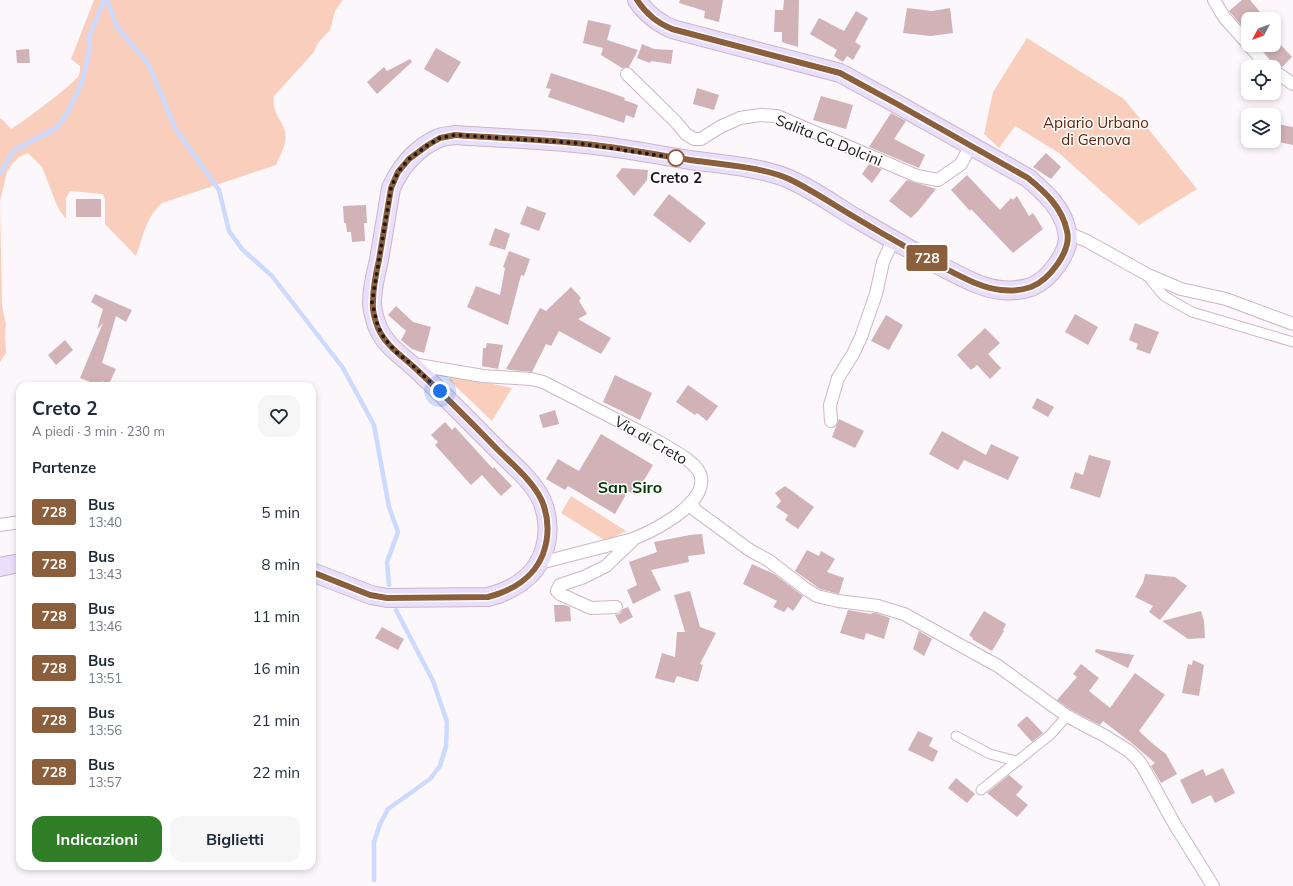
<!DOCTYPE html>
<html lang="it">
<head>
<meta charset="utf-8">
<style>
  :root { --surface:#fff; --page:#f6f6f7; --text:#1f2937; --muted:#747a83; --accent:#307e27 }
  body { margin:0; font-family:Mulish,sans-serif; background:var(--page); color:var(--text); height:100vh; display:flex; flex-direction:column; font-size:15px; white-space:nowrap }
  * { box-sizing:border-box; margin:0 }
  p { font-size:13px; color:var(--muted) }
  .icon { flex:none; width:22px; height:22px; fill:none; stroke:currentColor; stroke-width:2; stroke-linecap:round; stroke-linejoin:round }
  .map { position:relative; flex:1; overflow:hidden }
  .drawer { position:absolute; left:16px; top:382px; width:300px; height:488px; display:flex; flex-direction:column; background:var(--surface); border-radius:12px; box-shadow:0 2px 6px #0003 }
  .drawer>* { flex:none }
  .badge { padding:0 8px; border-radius:3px; font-size:14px; line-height:26px }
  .needle { width:26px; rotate:229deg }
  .fabs { position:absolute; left:1241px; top:12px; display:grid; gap:8px }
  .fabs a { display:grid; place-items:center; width:40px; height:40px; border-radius:8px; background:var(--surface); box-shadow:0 2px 6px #0003; font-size:20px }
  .you { position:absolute; width:20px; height:20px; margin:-10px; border:3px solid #fff; border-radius:50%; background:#1a73e8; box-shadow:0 0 0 6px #1a73e833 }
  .map>.badge { position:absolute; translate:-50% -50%; box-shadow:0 0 0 2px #fff }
  h2 { padding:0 16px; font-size:15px; line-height:36px }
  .round { display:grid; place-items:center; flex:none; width:42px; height:42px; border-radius:12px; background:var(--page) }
  .overview { display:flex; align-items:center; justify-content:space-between; height:68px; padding:0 16px }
  h1 { font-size:19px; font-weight:700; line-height:30px }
  .button { display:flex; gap:8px; margin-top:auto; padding:8px 16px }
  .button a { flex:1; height:46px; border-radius:12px; background:var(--accent); color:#fff; font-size:16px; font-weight:700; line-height:46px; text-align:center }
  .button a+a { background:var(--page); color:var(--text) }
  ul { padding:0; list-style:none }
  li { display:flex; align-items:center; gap:12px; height:52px; padding:0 16px }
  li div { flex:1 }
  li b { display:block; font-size:15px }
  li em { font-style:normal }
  li .badge { min-width:44px; font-weight:700; text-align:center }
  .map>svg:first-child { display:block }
  .green { fill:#facebd }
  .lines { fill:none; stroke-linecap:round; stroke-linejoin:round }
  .stream { stroke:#cbdafe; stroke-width:4.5 }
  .building { fill:#d1b2b7 }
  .pedestrian-casing { stroke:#cdb6c7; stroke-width:11 }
  .minor-casing { stroke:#cdb6c7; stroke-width:14 }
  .secondary-casing { stroke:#cdb6c7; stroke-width:20 }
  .pedestrian { stroke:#fff; stroke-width:9 }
  .minor { stroke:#fff; stroke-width:12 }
  .secondary { stroke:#e9defb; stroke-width:18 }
  .line-casing { stroke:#fff; stroke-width:9 }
  .line { stroke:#8b5e3c; stroke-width:6 }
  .walk { stroke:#20181e; stroke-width:4; stroke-dasharray:0 7.2 }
  .stop-dot { fill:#fff; stroke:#8b5e3c; stroke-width:2 }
  .labels { text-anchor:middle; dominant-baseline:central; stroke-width:3; stroke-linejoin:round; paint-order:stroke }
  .park-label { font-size:15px; fill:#5f2207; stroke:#fff }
  .street-label { font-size:15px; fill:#20181e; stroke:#fff }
  .stop-label { font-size:15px; font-weight:bold; fill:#20181e; stroke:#fff }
  .neighbourhood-label { font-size:16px; font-weight:bold; fill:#023700; stroke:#fff }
</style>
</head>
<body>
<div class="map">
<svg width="1293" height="886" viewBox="0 0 1293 886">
  <rect width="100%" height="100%" fill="#fcf7fb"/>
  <path class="green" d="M94,0h249l-8,11 -5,19 -12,13 -4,9 -40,44c-2,18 6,20 11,35 3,11 -5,24 -9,34l-114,38c-16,14 -19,34 -26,53l-31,-32v-24l-2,-6 -33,-3 -4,7v21l-6,-8 -4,-8 -14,-36 -14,-14 -9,4 -7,7 -5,8 -7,29 2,105 4,19 -1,9 1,19 -6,9v-244l5,4 6,7c9,-5 66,-47 68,-54 1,-2 1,-6 1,-9l-9,-7z
    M1027,38l97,61 73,90 -58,36 -80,-72 -44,-27 -16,22 -15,-14 9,-42z
    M450,375l62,13 -20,33 -43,-41z
    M571,496l55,35 -20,10 -45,-28z"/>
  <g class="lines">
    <path class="stream" d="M107,0l10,27 32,38 26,63 44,62 10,41 13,18 30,27 71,92 31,57 15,82 9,25 -11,30 2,23
      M0,174l13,-23 43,-23 11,-14 15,-32 8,-35 -2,-8 16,-39
      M374,880v-38l6,-18 8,-15 42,-30 10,-13 6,-20 1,-24 -14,-41 -37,-71"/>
  </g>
  <path class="building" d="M680,0h43l-4,22 -15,-4 1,-7 -26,-8z
    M784,0h15l-1,47 -16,-5v-10h-8l1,-22h8z
    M1242,0h8l16,19h-18v14l-19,-22z
    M907,8l25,3 18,-3 3,25 -22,3 -28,-3z
    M856,11l12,7 -13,24 6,4 -8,14 -6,-4 -4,6 -9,-6 3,-6 -27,-16 9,-16 25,13z
    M588,20l23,5 -4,15 31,10 -9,17 -7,1 -21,-13 2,-7 -20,-5z
    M642,44l12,5 19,1 -2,14 -20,-3 -1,2 -13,-5z
    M1259,45h22l11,12 -10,10 -8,-3z
    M436,48l25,14 -13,21 -24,-14z
    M29,49l1,14h-13l-1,-13z
    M410,59l2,3 -35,32 -10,-12 17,-15 3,4z
    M551,73l58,19 16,6 -1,2 14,5 -4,13 -8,-3 -2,8 -76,-26 3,-8 -5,-1z
    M697,88l22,7 -5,15 -21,-6z
    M821,96l32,9 -7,24 -33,-9z
    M891,113l15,8 -12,18 31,16 -6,13 -50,-21z
    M1277,124l16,3v18l-19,-4z
    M1046,153l15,14 -10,12 -18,-12z
    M869,164l13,5 -10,14 -10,-9z
    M622,168l26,2 -1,10 -13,16 -18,-20z
    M967,175l33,35 11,-12 2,2 4,-4 12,20 4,-3 10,16 -30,24 -42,-44 -1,2 -19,-21z
    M907,180l29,9 -17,21 -8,8 -22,-17z
    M669,194l37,29 -16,20 -37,-28z
    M76,199h25v18h-25z
    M366,205l1,18h-3l1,18 -13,1 -1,-10h-4l-1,-9h-2l-1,-17z
    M527,206l19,7 -7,18 -19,-7z
    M495,228l15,6 -5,16 -16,-5z
    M509,251l21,8 -6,17 -3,-1 -13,50 -41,-18 9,-21 24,9 5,-27 -2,-1z
    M571,287l10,11 -2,3 8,13 -9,5 33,19 -10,16 -42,-23 -8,15 -5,-2 -14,28 -21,-2 -5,-1 34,-61 6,3z
    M95,294l37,16 -6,12 -10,-6 -14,47 14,6 -7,15 -7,-3 -1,5 -21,-8 23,-55 -6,6 6,-20 -12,-7z
    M396,306l17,16 18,5 -7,26 -12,-4 -11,-9 5,-9 -18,-16z
    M1075,314l23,13 -10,18 -23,-13z
    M886,315l17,10 -14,25 -18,-9z
    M1135,323l24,9 -9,22 -14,-5 2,-5 -9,-4z
    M985,328l15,15 -12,11 13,14 -11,11 -13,-14 -6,5 -14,-15z
    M65,340l8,10 -17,15 -8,-10z
    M487,343l16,2 -5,24 -16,-3 1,-18h3z
    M615,375l37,18 -12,27 -37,-18z
    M688,385l30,21 -11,15 -10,-8 -2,2 -19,-13z
    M1037,398l17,9 -6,10 -16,-9z
    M555,410l4,14 -16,4 -4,-13z
    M839,419l25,12 -9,17 -23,-11z
    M445,422l7,8 3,-3 38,42 1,-2 18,19 -11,10 -19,-21 -11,10 -36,-40 3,-3 -7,-7z
    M942,431l44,24 5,-11 28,13 -11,23 -44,-20 -6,10 -29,-16z
    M601,434l52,31 -18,30 -7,-4 -13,23 -47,-28 -3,4 -19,-11 12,-20 21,12z
    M1089,455l22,6 -11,37 -30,-10 5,-16 8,3z
    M785,486l29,21 -16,22 -13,-9 3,-5 -12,-8 5,-6 -6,-8z
    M702,534l3,20 -17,2 1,6 -38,8 10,20 -28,14 -6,-14 10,-5 -8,-23 28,-10 -3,-10 36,-7z
    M807,550l12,6 2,-5 14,8 -8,13 17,6 -5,16 -19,-5 -25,-18z
    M752,564l22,10 29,22 -10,15 -5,-4 -4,5 -11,-5 4,-6 -34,-17z
    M1145,574l30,3 12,9 -27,34 -11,-8 4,-6 -18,-9 8,-14z
    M690,591l10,36 16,6 -16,31 3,1 -5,17 -21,-6 -3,7 -19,-5 7,-25 13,4 2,-25h8l-11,-37z
    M554,605h11l5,2 1,14 -16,1z
    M628,607l5,10 -13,7 -5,-9 5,-1 3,-5z
    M848,610l23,4 1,-1h4l14,5 -6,21 -18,-6 -2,7 -24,-7z
    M984,611l22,13 -3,6 1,1 -12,20 -20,-12 1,-1 -4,-3z
    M1201,611l3,10 1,17 -17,1 -26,-18z
    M382,627l22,12 -6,11 -23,-12z
    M919,631l13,8 -8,17 -11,-7z
    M1096,649l38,6 -6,13 -33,-16z
    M1193,660l11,5 -5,31 -17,-3 6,-29 4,1z
    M1081,664l18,14 -10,13 21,17 25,-35 30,22 -26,36 14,13 13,10 11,20 -16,9 -10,-17 4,-3 -22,-19 -30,-23 -3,4 -29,-15 -14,-10 20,-23 -4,-3z
    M1027,716l16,17 -11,9 -15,-17z
    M918,731l15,7 -4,8 9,5 -5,11 -25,-12z
    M1223,768l12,25 -20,10 -4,-8 -19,9 -12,-24 23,-11 3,7z
    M1009,775l14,12 -7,8 12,10 -11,12 -30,-24z
    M956,778l19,16 -8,9 -19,-15z"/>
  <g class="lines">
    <g class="pedestrian-casing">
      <path id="pedestrian" d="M1148,275l5,8 11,13 28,16 101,30
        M956,736l34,18 26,7
        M981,790l69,-55 17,-19"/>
    </g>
    <g class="minor-casing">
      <path id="minor" d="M1214,0l10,17 24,27
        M1249,45l19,22
        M1274,71l19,13
        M627,74l49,48 10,12 8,5h7l19,-12 20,-9 20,-3 17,1 140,60 21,4 23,-16 10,-19
        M1068,233l19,8 61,34 33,14 45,10 67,25
        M412,364l71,12 48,3 12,3c28,14 56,29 84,43 21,11 42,21 61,35 5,4 12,10 13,17 5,28 -48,54 -68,62l-93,24
        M831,421l-1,-16 8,-27 15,-24 8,-17 15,-43 7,-32 10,-22
        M691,502l4,8 56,41 17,9 38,29 11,7 21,5 40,5 26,8 94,52 69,50 38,20 24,15 9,9 5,7 32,58 38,61
        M0,525l20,-3
        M616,607l-25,1 -31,-14 -3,-3 3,-6 24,-8 22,-11 27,-26"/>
    </g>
    <g class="secondary-casing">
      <path id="secondary" d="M0,567l20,-4
        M312,572l59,23 16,3 101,-1c23,-6 46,-19 55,-43 6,-17 6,-36 -1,-53 -9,-20 -28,-35 -43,-50 -28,-28 -55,-56 -84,-83 -14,-13 -29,-22 -37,-40 -3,-7 -6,-19 -6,-26 0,-14 4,-29 7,-42 4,-24 8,-48 12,-72 10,-22 25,-40 48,-50 5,-2 11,-2 16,-3 40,3 80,4 120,8 38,3 77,11 115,17 30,4 71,7 99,19 23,10 44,25 65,38 29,17 58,34 88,50 19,9 38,21 59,23 9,1 21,0 30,-3 18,-7 41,-36 36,-56 -5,-24 -22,-38 -39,-53l-131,-74 -57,-31 -168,-44c-15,-7 -26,-15 -35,-29"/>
    </g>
    <use href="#pedestrian" class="pedestrian"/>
    <use href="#minor" class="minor"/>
    <use href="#secondary" class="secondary"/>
  </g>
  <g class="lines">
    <g class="line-casing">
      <path id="line" d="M312,572l58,23 17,3 101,-1c23,-6 46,-19 55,-43 6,-17 6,-36 -1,-53 -9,-20 -30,-37 -45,-52 -27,-28 -54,-55 -82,-81 -14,-13 -29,-22 -37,-40 -3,-7 -6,-19 -5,-26 0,-14 3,-29 6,-42 4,-24 8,-48 12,-72l7,-16 11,-13 19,-14 12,-7 15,-3c40,3 80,4 120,8 38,3 77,11 115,17 30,4 72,7 99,19 21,10 42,24 62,36 30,18 60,35 91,52 19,9 38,21 59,23 9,1 21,0 30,-3 18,-7 41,-36 36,-56 -5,-24 -22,-39 -39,-53l-131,-74 -57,-31 -168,-44c-15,-6 -26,-15 -35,-29"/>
    </g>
    <use href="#line" class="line"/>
    <path class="walk" d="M440,391l-29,-27 -16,-13 -11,-13 -6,-11 -6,-25 19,-114 7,-16 11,-13 19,-14 12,-7 15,-3 121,8 100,15"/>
  </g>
  <circle class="stop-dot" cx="676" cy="158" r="8"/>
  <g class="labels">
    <g class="park-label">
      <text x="1096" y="122">Apiario Urbano<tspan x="1096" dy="17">di Genova</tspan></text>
    </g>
    <g class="street-label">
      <text transform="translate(829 140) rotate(22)">Salita Ca Dolcini</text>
      <text transform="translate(651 440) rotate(30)">Via di Creto</text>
    </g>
    <g class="stop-label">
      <text x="676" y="177">Creto 2</text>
    </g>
    <g class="neighbourhood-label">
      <text x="630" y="487">San Siro</text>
    </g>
  </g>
</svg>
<div class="fabs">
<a><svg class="needle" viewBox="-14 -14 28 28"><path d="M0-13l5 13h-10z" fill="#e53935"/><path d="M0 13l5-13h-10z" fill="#747a83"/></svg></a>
<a><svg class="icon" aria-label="locate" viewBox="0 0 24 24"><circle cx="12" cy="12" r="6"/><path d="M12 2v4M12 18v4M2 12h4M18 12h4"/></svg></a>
<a><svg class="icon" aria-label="layers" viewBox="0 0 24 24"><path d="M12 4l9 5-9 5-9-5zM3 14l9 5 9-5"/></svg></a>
</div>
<div class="you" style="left:440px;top:391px"></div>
<b class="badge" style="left:927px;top:258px;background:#8b5e3c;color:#fff">728</b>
<section class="drawer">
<div class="overview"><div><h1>Creto 2</h1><p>A piedi · 3 min · 230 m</p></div><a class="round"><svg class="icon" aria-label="heart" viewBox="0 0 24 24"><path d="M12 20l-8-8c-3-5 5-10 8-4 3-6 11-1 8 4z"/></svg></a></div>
<h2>Partenze</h2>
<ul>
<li><span class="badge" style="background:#8b5e3c;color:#fff">728</span><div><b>Bus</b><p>13:40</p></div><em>5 min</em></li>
<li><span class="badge" style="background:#8b5e3c;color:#fff">728</span><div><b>Bus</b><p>13:43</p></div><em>8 min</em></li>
<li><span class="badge" style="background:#8b5e3c;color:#fff">728</span><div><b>Bus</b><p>13:46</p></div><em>11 min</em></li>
<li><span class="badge" style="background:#8b5e3c;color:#fff">728</span><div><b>Bus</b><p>13:51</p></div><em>16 min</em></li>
<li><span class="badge" style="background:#8b5e3c;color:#fff">728</span><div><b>Bus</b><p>13:56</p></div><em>21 min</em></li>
<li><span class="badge" style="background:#8b5e3c;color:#fff">728</span><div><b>Bus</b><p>13:57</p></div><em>22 min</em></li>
</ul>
<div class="button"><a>Indicazioni</a><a>Biglietti</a></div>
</section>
</div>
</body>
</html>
